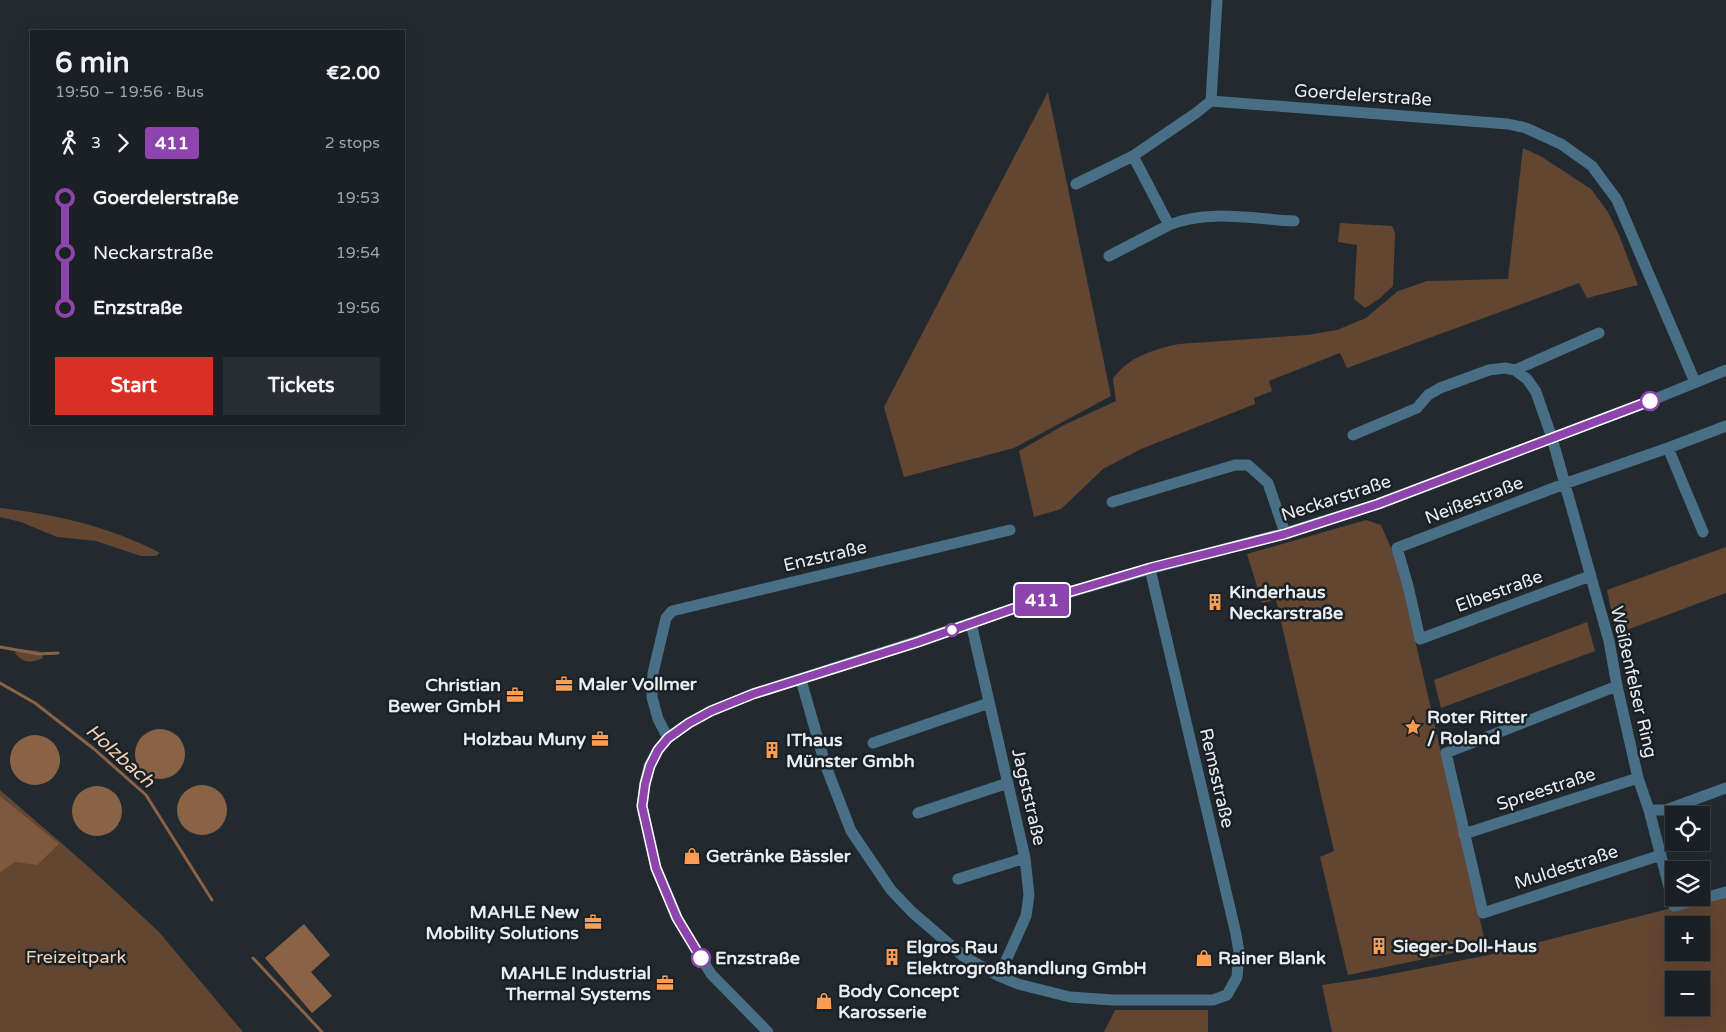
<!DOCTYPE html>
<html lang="en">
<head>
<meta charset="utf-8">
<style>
  :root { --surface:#1a2023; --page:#272d30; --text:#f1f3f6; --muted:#9fa3a6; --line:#383e41; --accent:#d93025 }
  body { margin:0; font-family:"Varela Round",sans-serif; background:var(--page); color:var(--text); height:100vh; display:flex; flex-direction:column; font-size:19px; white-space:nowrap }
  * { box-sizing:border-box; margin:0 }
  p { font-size:16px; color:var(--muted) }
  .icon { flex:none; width:28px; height:28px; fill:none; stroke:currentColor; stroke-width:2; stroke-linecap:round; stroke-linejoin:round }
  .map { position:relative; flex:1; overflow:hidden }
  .panel { position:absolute; left:30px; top:30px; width:375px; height:395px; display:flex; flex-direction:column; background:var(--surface); border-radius:0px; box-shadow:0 5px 20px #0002,0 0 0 1px var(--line) }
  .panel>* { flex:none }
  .badge { padding:0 10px; border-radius:4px; font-size:18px; line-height:32px }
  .buttons { position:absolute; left:1665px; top:806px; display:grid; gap:10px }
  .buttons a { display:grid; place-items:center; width:45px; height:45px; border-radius:0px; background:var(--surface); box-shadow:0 5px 20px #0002,0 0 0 1px var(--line); font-size:25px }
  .map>.badge { position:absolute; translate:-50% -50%; box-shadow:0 0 0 2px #fff }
  .legs { display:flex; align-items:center; gap:8px; height:55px; padding:0 25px; font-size:16px }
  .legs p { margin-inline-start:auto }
  .summary { display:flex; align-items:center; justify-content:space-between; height:85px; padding:0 25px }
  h1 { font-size:28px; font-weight:700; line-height:38px }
  .cta { display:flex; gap:10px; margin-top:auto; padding:10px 25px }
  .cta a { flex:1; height:58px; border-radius:0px; background:var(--accent); color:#fff; font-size:20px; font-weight:700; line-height:58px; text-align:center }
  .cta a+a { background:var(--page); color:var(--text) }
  ul { padding:0 25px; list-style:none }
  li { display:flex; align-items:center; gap:18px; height:55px; font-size:19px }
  li i { display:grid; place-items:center; width:8px; height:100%; margin:0 6px; background:currentColor }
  li i::after { content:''; width:12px; height:12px; margin:-6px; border:4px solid; border-radius:50%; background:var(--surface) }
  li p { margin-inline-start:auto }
  li:first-child i { background:linear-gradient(#0000 50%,currentColor 0) }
  li:last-child i { background:linear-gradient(currentColor 50%,#0000 0) }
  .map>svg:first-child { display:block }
  .green { fill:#634632; fill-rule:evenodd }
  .forest { fill:#7f593d }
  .water { fill:#8a6347 }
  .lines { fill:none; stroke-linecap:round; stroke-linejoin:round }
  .stream { stroke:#8a6347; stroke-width:3 }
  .street { stroke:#486f85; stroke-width:11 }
  .line-1-casing { stroke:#fff; stroke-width:11 }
  .line-1 { stroke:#8e44ad; stroke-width:8 }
  .stop-1-dot { fill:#fff; stroke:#8e44ad; stroke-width:2.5 }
  .labels { text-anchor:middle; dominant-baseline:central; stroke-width:5; stroke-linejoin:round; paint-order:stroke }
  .street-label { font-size:18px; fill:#e8edf0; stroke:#1a2125 }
  .poi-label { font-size:18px; font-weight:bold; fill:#e8edf0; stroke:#1a2125; text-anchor:start }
  .park-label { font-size:18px; fill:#f7d0b5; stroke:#1a2125 }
  .stop-label { font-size:18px; font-weight:bold; fill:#e8edf0; stroke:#1a2125; text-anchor:start }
  .water-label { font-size:19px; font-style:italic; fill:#f9d1b6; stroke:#1a2125 }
</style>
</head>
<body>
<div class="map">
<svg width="1726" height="1032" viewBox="0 0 1726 1032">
  <rect width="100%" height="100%" fill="#232a2f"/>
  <path class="green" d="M1048,92l63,304 -97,52 -110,29 -20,-70z
    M1523,148l19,9 49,32 17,23 11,23 19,50 -51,13 -8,-15 -232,85 -7,-15 -71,28 3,10 -18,7 1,6 -114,45 -38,20 -42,40 -27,8 -15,-66 45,-26 52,-24 -3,-22c14,-22 42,-30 66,-35l128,-9 30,-5 29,-12 32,-27 29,-10 81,-2z
    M1340,223l52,3 3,7 -2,53 -14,13 -14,9 -11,-9 3,-54 -19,-3z
    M0,508c55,6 111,19 160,45l-4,3h-15l-45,-15 -39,-4 -36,-15 -21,-5z
    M1366,520l15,5 16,37 89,384 -138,29 -28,-118 14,-6 -58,-251 -14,3 -15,-49z
    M1726,547v46l-110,41 -9,-44z
    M1587,622l8,29 -154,57 -7,-28z
    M19,649l20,2 4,7c-11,5 -20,6 -28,-5z
    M0,790l90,78 69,64 84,100h-243z
    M1726,894v138h-394l-10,-47 54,-8 113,-22zM1674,925h27v27h-27zM1674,980h27v28h-27z
    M1115,1010h93v22h-104z"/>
  <path class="forest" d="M0,796l59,48 -22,21 -22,-3 -15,10z"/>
  <path class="water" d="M135 754a25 25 0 1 1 50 0a25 25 0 1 1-50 0Z
    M10 760a25 25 0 1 1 50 0a25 25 0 1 1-50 0Z
    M177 810a25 25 0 1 1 50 0a25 25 0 1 1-50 0Z
    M72 811a25 25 0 1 1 50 0a25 25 0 1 1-50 0Z
    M304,924l26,31 -19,17 21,24 -20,17 -47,-55z"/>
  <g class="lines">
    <path class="stream" d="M0,647l39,7 19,-1
      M0,683l35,20 59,46 52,46 66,105
      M253,958l69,74"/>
    <path class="street" d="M1211,101l297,23 18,4 35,16 31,22 25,34 78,182
      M1076,184l57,-28 63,-43 15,-12 6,-101
      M1169,225c39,-16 84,-6 125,-4
      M1109,256l60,-31 -36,-69
      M1515,370l84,-37
      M1353,435l64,-27 11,-13 12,-7 49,-18 16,-2 10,2 12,9 9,13 16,46 57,203 8,45 21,92 11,32h17l60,-22
      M1668,448l35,84
      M1112,502l123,-37h13l20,18 17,50
      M1590,576l-170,63 -12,-53 -11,-38 167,-64 104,-36 58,-22
      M971,623l54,235 4,37 -3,21 -27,60
      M801,680l24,84 26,67 40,59 21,22 51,44 36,20 19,8 52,13 43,3h100l14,-5 10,-18 2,-25 -3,-18 -86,-365
      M1617,686l-171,67 37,160 178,-58
      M668,738l-10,-19 -6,-22 1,-24 13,-55 6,-7 338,-81
      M873,743l116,-40
      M1649,810l25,96 52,-14
      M918,813l90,-30
      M1464,834l174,-56
      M958,879l67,-21
      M768,1032l-57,-58 -34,-56 -21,-50 -14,-62 3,-22 4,-18 9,-16 10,-12 21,-15 22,-12 42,-17 165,-53 94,-32 138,-40 135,-36 93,-29 272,-103 76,-31"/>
  </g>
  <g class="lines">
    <g class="line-1-casing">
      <path id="line-1" d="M701,958l-24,-40 -21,-50 -14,-62 3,-22 5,-18 8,-16 10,-12 21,-15 22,-12 42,-17 165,-52 94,-33 138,-41 135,-34 93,-30 272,-103"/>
    </g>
    <use href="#line-1" class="line-1"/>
  </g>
  <defs>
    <g id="building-bare" transform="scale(1.35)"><path d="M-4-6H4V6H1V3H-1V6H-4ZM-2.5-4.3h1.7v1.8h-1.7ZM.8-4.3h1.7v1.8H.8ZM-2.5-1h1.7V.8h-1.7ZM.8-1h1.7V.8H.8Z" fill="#fc9d54" stroke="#1a2125" stroke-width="2.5" paint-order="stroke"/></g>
    <g id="office-bare" transform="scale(1.35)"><path d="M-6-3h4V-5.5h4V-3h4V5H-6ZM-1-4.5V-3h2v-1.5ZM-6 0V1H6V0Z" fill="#fc9d54" stroke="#1a2125" stroke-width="2.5" paint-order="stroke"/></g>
    <g id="sight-bare" transform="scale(1.35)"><path d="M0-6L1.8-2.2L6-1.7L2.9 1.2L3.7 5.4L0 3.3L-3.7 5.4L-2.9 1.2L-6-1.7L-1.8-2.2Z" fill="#fc9d54" stroke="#1a2125" stroke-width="2.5" paint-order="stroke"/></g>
    <g id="shop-bare" transform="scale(1.35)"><path d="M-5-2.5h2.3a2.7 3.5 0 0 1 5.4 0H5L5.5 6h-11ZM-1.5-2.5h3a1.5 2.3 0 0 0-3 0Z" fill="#fc9d54" stroke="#1a2125" stroke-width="2.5" paint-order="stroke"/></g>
  </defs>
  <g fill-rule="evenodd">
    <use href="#building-bare" x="1215" y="602"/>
    <use href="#office-bare" x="564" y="684"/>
    <use href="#office-bare" x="515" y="695"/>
    <use href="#sight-bare" x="1413" y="727"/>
    <use href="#office-bare" x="600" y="739"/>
    <use href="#building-bare" x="772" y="750"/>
    <use href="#shop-bare" x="692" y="856"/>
    <use href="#office-bare" x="593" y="922"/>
    <use href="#building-bare" x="1379" y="946"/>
    <use href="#building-bare" x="892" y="957"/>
    <use href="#shop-bare" x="1204" y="958"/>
    <use href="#office-bare" x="665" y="983"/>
    <use href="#shop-bare" x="824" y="1001"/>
  </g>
  <g class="stop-1-dot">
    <circle cx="1650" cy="401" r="9"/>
    <circle cx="952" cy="630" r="6"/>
    <circle cx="701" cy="958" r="9"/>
  </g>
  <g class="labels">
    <g class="street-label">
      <text transform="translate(1363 95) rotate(4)">Goerdelerstraße</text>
      <text transform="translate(1336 498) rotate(-18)">Neckarstraße</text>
      <text transform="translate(1474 500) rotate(-21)">Neißestraße</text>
      <text transform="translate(825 556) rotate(-13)">Enzstraße</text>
      <text transform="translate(1499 591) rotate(-20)">Elbestraße</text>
      <text transform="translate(1634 682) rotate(77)">Weißenfelser Ring</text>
      <text transform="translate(1217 778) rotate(77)">Remsstraße</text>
      <text transform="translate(1546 789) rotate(-18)">Spreestraße</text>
      <text transform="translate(1029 797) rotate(77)">Jagststraße</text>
      <text transform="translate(1566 867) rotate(-18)">Muldestraße</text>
    </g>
    <g class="poi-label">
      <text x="1229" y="592">Kinderhaus<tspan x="1229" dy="21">Neckarstraße</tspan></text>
      <text x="578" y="684">Maler Vollmer</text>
      <text x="501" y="685" text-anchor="end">Christian<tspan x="501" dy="21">Bewer GmbH</tspan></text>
      <text x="1427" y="717">Roter Ritter<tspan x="1427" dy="21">/ Roland</tspan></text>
      <text x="586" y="739" text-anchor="end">Holzbau Muny</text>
      <text x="786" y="740">IThaus<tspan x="786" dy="21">Münster Gmbh</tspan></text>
      <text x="706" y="856">Getränke Bässler</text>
      <text x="579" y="912" text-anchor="end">MAHLE New<tspan x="579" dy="21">Mobility Solutions</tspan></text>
      <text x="1393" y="946">Sieger-Doll-Haus</text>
      <text x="906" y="947">Elgros Rau<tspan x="906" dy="21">Elektrogroßhandlung GmbH</tspan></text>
      <text x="1218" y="958">Rainer Blank</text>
      <text x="651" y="973" text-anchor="end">MAHLE Industrial<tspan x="651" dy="21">Thermal Systems</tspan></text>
      <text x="838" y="991">Body Concept<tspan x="838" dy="21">Karosserie</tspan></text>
    </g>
    <g class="park-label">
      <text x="76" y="957">Freizeitpark</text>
    </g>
    <g class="stop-label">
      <text x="715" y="958">Enzstraße</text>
    </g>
    <g class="water-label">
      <text transform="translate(120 756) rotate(42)">Holzbach</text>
    </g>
  </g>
</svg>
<div class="buttons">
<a><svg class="icon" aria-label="locate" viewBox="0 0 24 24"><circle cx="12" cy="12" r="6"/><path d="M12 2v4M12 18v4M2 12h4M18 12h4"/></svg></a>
<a><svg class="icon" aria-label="layers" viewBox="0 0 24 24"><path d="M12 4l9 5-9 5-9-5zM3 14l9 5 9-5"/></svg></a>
<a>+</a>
<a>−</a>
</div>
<b class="badge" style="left:1042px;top:600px;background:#8e44ad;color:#fff">411</b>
<section class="panel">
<div class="summary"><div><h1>6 min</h1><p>19:50 – 19:56 · Bus</p></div><b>€2.00</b></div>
<div class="legs"><svg class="icon" aria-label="walk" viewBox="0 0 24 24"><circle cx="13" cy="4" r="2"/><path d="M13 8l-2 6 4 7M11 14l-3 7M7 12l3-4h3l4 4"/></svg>3<svg class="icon" aria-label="forward" viewBox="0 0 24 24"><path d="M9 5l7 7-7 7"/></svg><b class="badge" style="background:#8e44ad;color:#fff">411</b><p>2 stops</p></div>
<ul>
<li><i style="color:#8e44ad"></i><b>Goerdelerstraße</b><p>19:53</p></li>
<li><i style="color:#8e44ad"></i><span>Neckarstraße</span><p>19:54</p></li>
<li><i style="color:#8e44ad"></i><b>Enzstraße</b><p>19:56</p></li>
</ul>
<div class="cta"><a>Start</a><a>Tickets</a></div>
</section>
</div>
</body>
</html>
